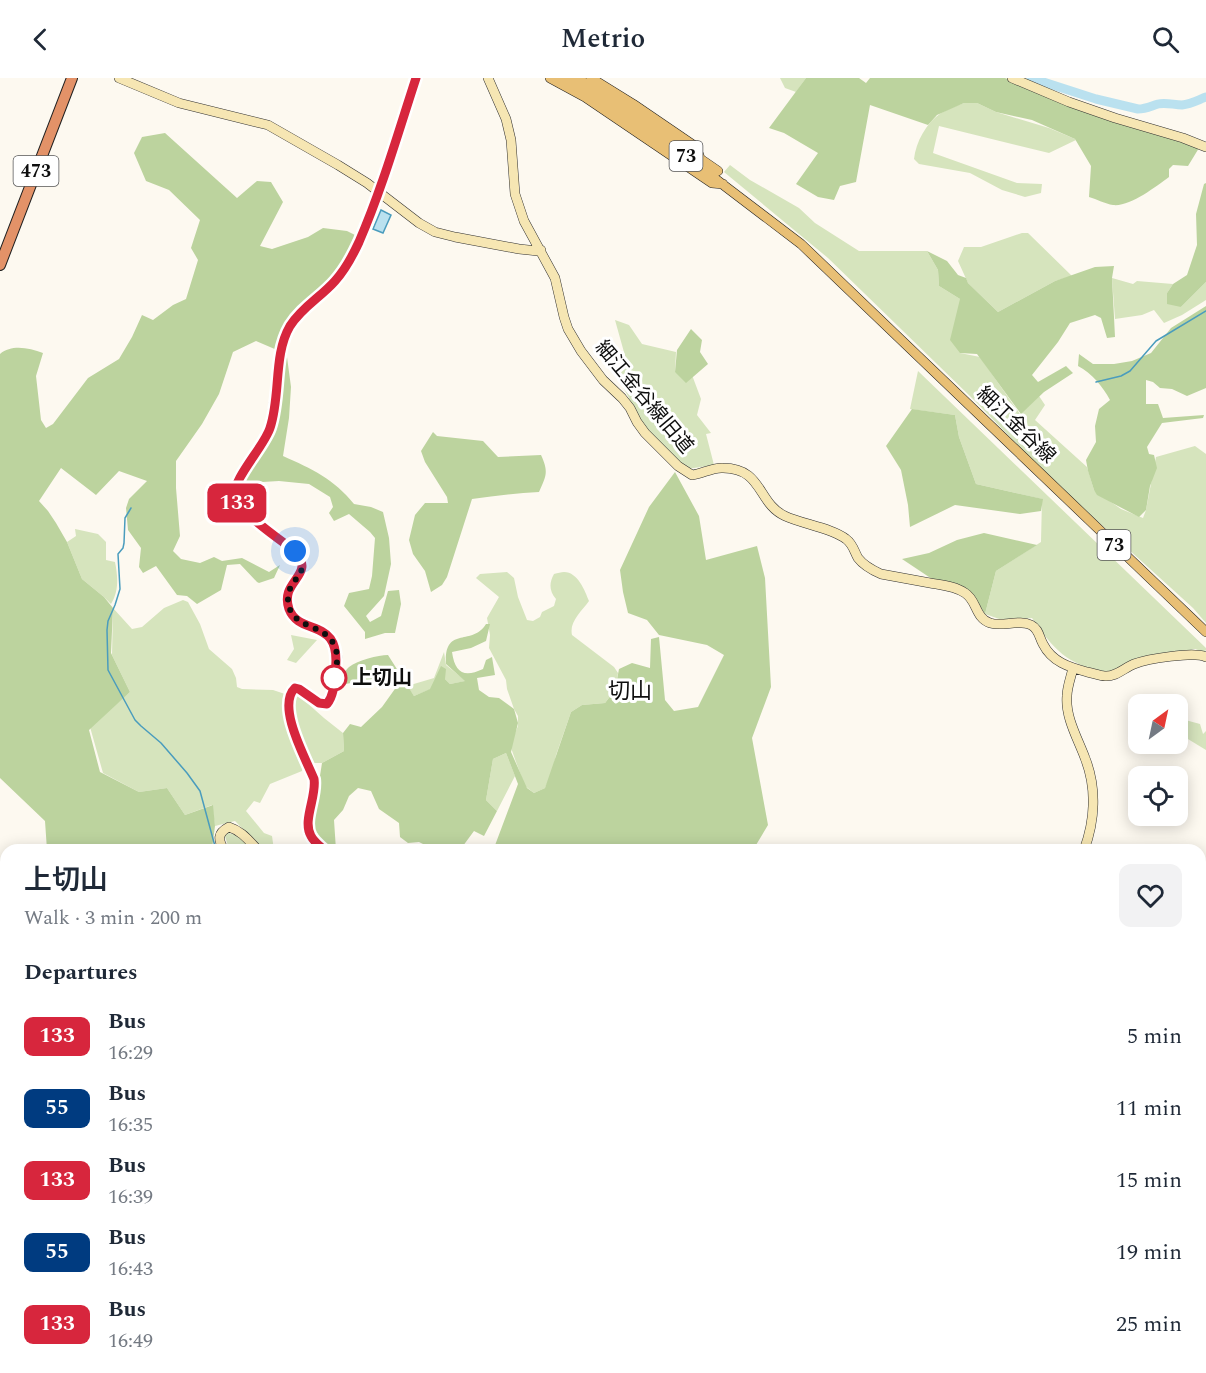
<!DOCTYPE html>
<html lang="en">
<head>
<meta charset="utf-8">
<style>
  :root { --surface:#fff; --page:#f2f2f3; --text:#1f2937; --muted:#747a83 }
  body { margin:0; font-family:Spectral,"Noto Sans JP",serif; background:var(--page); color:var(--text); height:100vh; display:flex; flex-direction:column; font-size:22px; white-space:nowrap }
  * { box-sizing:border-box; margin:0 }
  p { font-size:20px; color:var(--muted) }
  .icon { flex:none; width:33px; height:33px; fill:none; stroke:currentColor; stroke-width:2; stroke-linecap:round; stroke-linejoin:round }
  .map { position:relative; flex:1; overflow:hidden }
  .sheet { position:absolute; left:0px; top:766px; width:1206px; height:530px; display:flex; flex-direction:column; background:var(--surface); border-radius:18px 18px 0 0; box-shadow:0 3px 15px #0003 }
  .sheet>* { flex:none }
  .badge { padding:0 12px; border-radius:9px; font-size:21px; line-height:39px }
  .needle { width:39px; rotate:33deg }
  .tools { position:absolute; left:1128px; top:616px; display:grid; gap:12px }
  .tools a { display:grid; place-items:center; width:60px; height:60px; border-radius:12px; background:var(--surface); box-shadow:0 3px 15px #0003; font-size:30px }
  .you { position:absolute; width:30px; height:30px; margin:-15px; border:4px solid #fff; border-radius:50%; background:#1a73e8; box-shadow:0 0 0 9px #1a73e833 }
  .map>.badge { position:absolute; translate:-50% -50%; box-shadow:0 0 0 3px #fff }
  h2 { padding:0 24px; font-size:22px; line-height:54px }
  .round { display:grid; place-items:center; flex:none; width:63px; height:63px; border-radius:12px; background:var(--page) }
  .overview { display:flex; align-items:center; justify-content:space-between; height:102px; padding:0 24px }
  h1 { font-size:28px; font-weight:600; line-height:45px }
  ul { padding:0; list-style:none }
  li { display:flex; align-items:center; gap:18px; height:72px; padding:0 24px }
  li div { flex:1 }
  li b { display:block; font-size:22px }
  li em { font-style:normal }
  li .badge { min-width:66px; font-weight:700; text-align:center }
  header { display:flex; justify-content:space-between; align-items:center; height:78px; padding:0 24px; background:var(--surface); font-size:27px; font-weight:600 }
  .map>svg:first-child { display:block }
  .green { fill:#d6e4bd }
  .forest { fill:#bcd39e }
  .water { fill:#bae1ef; stroke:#4a9cbd; stroke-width:1.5 }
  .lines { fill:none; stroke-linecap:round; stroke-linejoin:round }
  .stream { stroke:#4a9cbd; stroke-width:1.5 }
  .river { stroke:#bae1ef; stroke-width:9 }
  .secondary-casing { stroke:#303030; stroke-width:10 }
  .primary-casing { stroke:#1f1f1f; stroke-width:10 }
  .highway-casing { stroke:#1f1f1f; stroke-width:12 }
  .secondary { stroke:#f6e6b3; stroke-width:9 }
  .primary { stroke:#e8bf75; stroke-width:9 }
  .highway { stroke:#e39268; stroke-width:10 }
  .line-casing { stroke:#fff; stroke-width:14 }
  .line { stroke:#d7263d; stroke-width:9 }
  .walk { stroke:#0e0e0e; stroke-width:6; stroke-dasharray:0 10.8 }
  .stop-dot { fill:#fff; stroke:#d7263d; stroke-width:3 }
  .labels { text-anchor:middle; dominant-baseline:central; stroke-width:6; stroke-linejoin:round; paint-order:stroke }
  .shield { fill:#fff; stroke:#565656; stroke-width:1.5 }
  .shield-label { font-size:18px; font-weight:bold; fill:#0e0e0e }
  .street-label { font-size:20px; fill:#0e0e0e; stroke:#fff }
  .stop-label { font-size:20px; font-weight:bold; fill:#0e0e0e; stroke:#fff; text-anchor:start }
  .quarter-label { font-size:22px; fill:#0e0e0e; stroke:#fff }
</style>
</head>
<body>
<header><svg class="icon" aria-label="back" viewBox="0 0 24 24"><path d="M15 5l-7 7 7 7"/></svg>Metrio<svg class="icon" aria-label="search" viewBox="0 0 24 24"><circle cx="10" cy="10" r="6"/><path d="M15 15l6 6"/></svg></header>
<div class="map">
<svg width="1206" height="1295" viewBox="0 0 1206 1295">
  <rect width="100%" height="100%" fill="#fdf9f0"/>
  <path class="green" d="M780,0h26l-10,14 -11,-4z
    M964,25h13l19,9 53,16 26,11 1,1 -27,13 -110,-27 -6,27 84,30 25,1 -1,9 -16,4 -23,-7 -32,-17 -51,-9 -5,-5c2,-17 12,-36 27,-46 7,-4 15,-7 23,-10z
    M730,87l20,15 49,28 16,15 44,28h68l11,19 1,16 21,13v54l20,4 40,57 19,-18 6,9 -10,15 52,47 7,23 27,19 22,9 3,-8 10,-53 39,-11 11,8v169l-13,-15 -144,-131 -74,-76 -147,-143 -104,-86z
    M1022,155h6l44,43 -17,5 -57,31 -30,-29 -10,-22 6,-14h17z
    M1112,200l21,6 4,-3 36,3 -6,9 14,14 25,-25v18l-24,15 -18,8 -10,-13 -12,5 -27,4z
    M615,242l14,5 13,19 34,8 -1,20 17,3 9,24 -4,16 14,18 -5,1 8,31 -27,4 -40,-40 -20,-28 2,-3 -15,-27 13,-8z
    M918,293l288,277v2l-2,2 -9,-3 -68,15 -21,10c-41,-12 -51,-23 -74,-56l-27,3 -20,-7 11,-43 45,-29 1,-43 -66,-15 -17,-47 -4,-22 -45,-6z
    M75,451l23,5 8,8v18l9,2c3,15 4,29 -4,42l-7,-7 -22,-18 -15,-37 9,-6z
    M507,494l7,6 4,19 9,23 6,1 7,-4 2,-5 12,-6 2,-7c-7,-8 -7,-16 -2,-25 4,-1 7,-2 10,-2 14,0 21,19 25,29 -8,11 -20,21 -17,34l42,32 4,6 -3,17 -10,13 -23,2 -11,7 -15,43 -4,18 -7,15 -11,5 -9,-7 -9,-24 -6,-17 8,-19v-10l-4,-7 -7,-20 -1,-9 -17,-32 1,-13 -3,-17 12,-21 -23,-19 4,-4z
    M183,522l5,2 12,22 9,25 23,20 4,9 1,9 5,2 31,1 21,7 3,-3 27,24 19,15 1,18 -22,12h-18l-2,8 -32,13 -10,19 -6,-2 -8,10 18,22 8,3 2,14h-11l-28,-29 -20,5 -3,-21 -27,10 -18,-27 -28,4 -36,-19 -13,-46 40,-35 -18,-37 1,-47 19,21 10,-2 22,-19z
    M291,557l26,5 -21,23 -9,-3 7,-11z
    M444,574l2,13 20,16 -16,3 -5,-5 -14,10 -17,7 -7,-10 27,-8z
    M1178,640l22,6 3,10 3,-3v19l-28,-17z
    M506,675l9,23 -18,35 -11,-11 7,-41z
    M228,755c11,1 18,9 24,17h-21l-3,-4 -3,-10z
    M422,1290h38l-2,5h-38z
    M829,1290h63l-7,5h-51z
    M925,1290h18l12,5h-39z
    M1135,1290h46l-3,5h-55z"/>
  <path class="forest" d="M806,0h53l7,5 4,-5h135l194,70 -11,18 -15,-1 -4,4v8c-14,10 -39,30 -56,28 -8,-1 -16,-6 -24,-8l2,-31 -16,-27 -43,-19 -36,-8 -19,-9h-13l-27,12 -9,10 -58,-20 -14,77 -16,4 -6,14 -16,-3 -22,-13 22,-31 -34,-20 -15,-5z
    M165,55l72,65 20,-17 14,1 12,20 -23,44 12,3 36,-12 15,-9 24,3 8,4 -8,24 -15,20 -47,45 -8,26 -21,-9 -23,11 -14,42 -17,30 -26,37v27l4,48 -7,15 8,8 19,4 14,-6 8,4 20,-3 27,14 11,-7 -6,13 -15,5 -2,-1 -17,-18 -13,1 -6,25 -24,14 -10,-8 -10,-1 -21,-29 -13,7 -4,-6 2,-19 -13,-18 -2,-22 3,-9 18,-18 -28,-10 -23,24 -35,-27 -22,33 9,10 8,12 11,19 15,37 22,18 9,11 -2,45 19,39 -41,38 11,42 39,20 28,-4 18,27 28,-10 2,21 -3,23 2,1h-167l-2,-29 -45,-43v-424c12,-10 29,-6 43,-1l-7,23 5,44 5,8 7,-4 35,-46 31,-19 13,-22 10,-22 11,5 20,-15 13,-6 12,-39 -7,-12 9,-28 -31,-30 -23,-9 -12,-28 8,-16z
    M1206,105v99l-25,25 -14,-3v-11l6,-9 14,-9 10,-30 -1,-31 8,-30z
    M927,173l20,10 11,14 8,3 2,5 30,29 57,-31 40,-14 19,-1 -2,12 3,59 -8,1 -6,-20 -6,-3 -25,8 -12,19 -26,33 6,7 28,-16 7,7 -29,19 -23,22 -44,-60 -17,-1 -10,-13 10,-41 -21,-13 -1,-16z
    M1206,228v82l-19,8 -15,-7 -12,-1 -7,-6 -7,-2v24h12l5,14 41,-3 -1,3 -41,5 -15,24 2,7 5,1 3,13 -7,18 -4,24 -7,7 -42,-22 -3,-5 -6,-19 -2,-11 10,-18 -1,-16 4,-17 11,-9c-7,-13 -18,-27 -32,-34l1,-12 14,10h21l18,-3 19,-8 20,-25z
    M691,251l11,11 -2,12 8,12 -22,19 -11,-11 2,-22z
    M287,279l4,30 -2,31 -6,38c29,13 51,23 71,48l17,3 12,5 6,26 2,26 -7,32 -18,20 4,6 11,-6 7,-25 11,-1 2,14 -6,29h-10l-20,6v-7l-21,-26 5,-13 20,-4 3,-13 3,-38 -5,-6 -21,-18 -15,7 -5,-8 4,-6 -3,-10 -21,-13 -30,-3 -31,2 -4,-6 27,-44 11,-73z
    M912,331l43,6 4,22 17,47 67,15 -2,12 -21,3 -65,-9 -45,22 -2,-22 -7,-35 -15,-24z
    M433,354l4,4 46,5 15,16 43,-2c8,17 5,21 -2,37 -23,1 -45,4 -67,7l-25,78 -5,8 -11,7 -6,-21 -12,-17 -4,-14 6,-25 10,-12h23l-1,-6 -22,-35 -4,-11z
    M675,394l24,44 7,44 51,-14 8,32 6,109 -19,51 16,87 -15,25h-147l-16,-6 -12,4 -12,-4 -3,6h-66l-3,-2 24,-64 -12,-31 -13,6 -7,41 11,11 -13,25 -10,-5 -14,19h-25l-16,-8 -11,1 -8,-6 -1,-14 -20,-14 -8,-18 -13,-3 -9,8 -6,14 -9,10 2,30h-8l-6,-4 -8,-13 -1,-13 9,-57 22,-12 -1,-18 7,-9 11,3 21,-20 15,-21 -7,-10 -50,9c2,-6 4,-14 9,-18 9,-7 29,-12 39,-12l26,41 16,-7 11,-23 5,3 -1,10 5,5 15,-3 -19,-17c-2,-39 26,-17 40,-40h4l-4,17 -15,7 -19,4c3,21 12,26 31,17l3,-9 6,-3 3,18 -18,3 2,12 10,7 10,1 15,11 4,14 -7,29 16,36 7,5 11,-5 26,-76 11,-7 23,-2 10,-13 4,-21 13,-6 18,5 1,-29 8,-2 6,63 9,11 24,-4 26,-52 -17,-10 -48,-10 -12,-15 -19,-7 -5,-21 -3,-22 29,-63z
    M984,455l53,12 -41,26 -11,43 -11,-18 -39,-15 -33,-22 27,-6 28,-13z
    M6,961v329h245l3,5h-254v-329z
    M1206,986v306l-6,-2v-298z
    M274,1290h49v5h-54l5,-1z
    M618,1290h39l-3,5h-55z
    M714,1290h99l-3,5h-99l2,-2z
    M962,1290h173l-12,5h-153z"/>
  <path class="water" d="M381,132l10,5 -8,18 -10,-4z"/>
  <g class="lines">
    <path class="stream" d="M1096,304l25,-6 9,-5 26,-30 50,-30
      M131,430l-6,10 -1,25 -1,5 -5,6 2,35 -5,16 -7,16 -1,9 1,40 27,50 6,6 20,17 26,30 13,18 16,59
      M830,1295l4,-5"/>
    <path class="river" d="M1031,0l65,21 42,10c8,0 13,-3 20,-5 8,-2 16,1 24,1 9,-1 16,-5 24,-8
      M341,1290v5"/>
    <g class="secondary-casing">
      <path id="secondary" d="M119,0l60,25 89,22 70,40 29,18 52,40 16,9 20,5 64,12 19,2 3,-1
        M488,0l18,41 5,21 4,54 9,27 31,57 9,39 4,12 13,22 22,29 19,18 8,10 7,14 8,11 33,33 14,9c10,-1 21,-8 31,-7 40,0 34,35 62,48 17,8 47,12 61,23 7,5 8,12 12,19 6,8 14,12 23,16 16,3 32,6 49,9 11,2 25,3 35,10 12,7 10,25 25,30 13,4 29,-4 41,2 8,4 8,12 12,19 9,18 26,23 44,28 6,1 13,4 18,4 11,1 19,-8 29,-12 13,-5 61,-13 72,-7
        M1012,0l57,24 46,16 68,20 23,9
        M1073,590c-2,9 -6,19 -6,28 -2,21 11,43 18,62 12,30 10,63 -1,92
        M224,772c-6,-10 -7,-17 5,-23 13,4 20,14 29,23
        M324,772c-4,-4 -10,-8 -13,-14 -9,-15 5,-40 3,-57 -9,-20 -38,-73 -19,-91l4,1c8,5 17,16 28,15 7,-9 7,-20 8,-31 1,-6 3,-13 2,-18 -5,-33 -39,-23 -48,-46 -10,-29 28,-32 6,-58 -14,-11 -53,-38 -59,-51 -2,-5 -1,-9 -1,-14l35,-57 12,-81 3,-13 6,-12 12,-14 32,-27 12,-17 11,-23 21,-50 37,-114
        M332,1295v-5"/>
    </g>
    <g class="primary-casing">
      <path id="primary" d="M550,0l35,19 127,86 11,1
        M564,0l71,44 49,33 117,89 405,388
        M577,0l61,38 80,55
        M591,0l42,26 63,43 4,11"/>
    </g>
    <g class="highway-casing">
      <path id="highway" d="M0,187l72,-187"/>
    </g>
    <use href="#secondary" class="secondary"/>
    <use href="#primary" class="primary"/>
    <use href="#highway" class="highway"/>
  </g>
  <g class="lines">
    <g class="line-casing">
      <path id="line" d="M324,772c-4,-4 -10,-8 -13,-14 -9,-15 6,-40 3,-57 -8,-20 -38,-73 -19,-91l4,1 20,14 8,1c7,-9 7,-20 8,-31 8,-58 -35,-35 -46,-64 -10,-29 28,-33 6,-58 -13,-10 -59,-41 -60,-55 -3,-17 29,-49 35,-68 11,-32 3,-73 20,-102 12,-19 31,-29 45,-45 10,-11 18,-26 24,-39 23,-53 39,-109 57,-164"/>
    </g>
    <use href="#line" class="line"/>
    <path class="walk" d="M295,473c20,23 -8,26 -7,49 2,34 44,19 49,55 1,7 -2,16 -3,23"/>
  </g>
  <circle class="stop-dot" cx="334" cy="600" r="12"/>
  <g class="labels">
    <g class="shield">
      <rect x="669.5" y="63" width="33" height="30" rx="4.5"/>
      <rect x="13.5" y="78" width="45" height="30" rx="4.5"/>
      <rect x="1097.5" y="452" width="33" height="30" rx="4.5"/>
    </g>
    <g class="shield-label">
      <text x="686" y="78">73</text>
      <text x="36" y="93">473</text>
      <text x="1114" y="467">73</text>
    </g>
    <g class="street-label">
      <text transform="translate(644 319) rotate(50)">細江金谷線旧道</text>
      <text transform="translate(1016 347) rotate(44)">細江金谷線</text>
    </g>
    <g class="stop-label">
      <text x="352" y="600">上切山</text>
    </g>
    <g class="quarter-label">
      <text x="630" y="613">切山</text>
    </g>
  </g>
</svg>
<div class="tools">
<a><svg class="needle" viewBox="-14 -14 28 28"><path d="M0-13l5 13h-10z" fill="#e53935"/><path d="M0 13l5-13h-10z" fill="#747a83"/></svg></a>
<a><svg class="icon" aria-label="locate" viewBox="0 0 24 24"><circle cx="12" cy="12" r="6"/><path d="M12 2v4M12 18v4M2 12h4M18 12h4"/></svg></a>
</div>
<div class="you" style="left:295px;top:473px"></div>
<b class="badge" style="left:237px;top:425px;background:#d7263d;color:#fff">133</b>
<section class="sheet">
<div class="overview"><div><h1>上切山</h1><p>Walk · 3 min · 200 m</p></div><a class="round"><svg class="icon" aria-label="heart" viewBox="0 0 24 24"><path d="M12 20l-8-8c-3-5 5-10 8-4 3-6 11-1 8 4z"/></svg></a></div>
<h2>Departures</h2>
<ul>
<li><span class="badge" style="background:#d7263d;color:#fff">133</span><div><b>Bus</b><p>16:29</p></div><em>5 min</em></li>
<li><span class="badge" style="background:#003b80;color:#fff">55</span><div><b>Bus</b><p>16:35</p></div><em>11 min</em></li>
<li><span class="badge" style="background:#d7263d;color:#fff">133</span><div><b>Bus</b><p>16:39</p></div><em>15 min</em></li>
<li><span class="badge" style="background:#003b80;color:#fff">55</span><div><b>Bus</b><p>16:43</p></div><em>19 min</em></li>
<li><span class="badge" style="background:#d7263d;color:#fff">133</span><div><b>Bus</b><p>16:49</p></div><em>25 min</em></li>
</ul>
</section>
</div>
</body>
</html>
